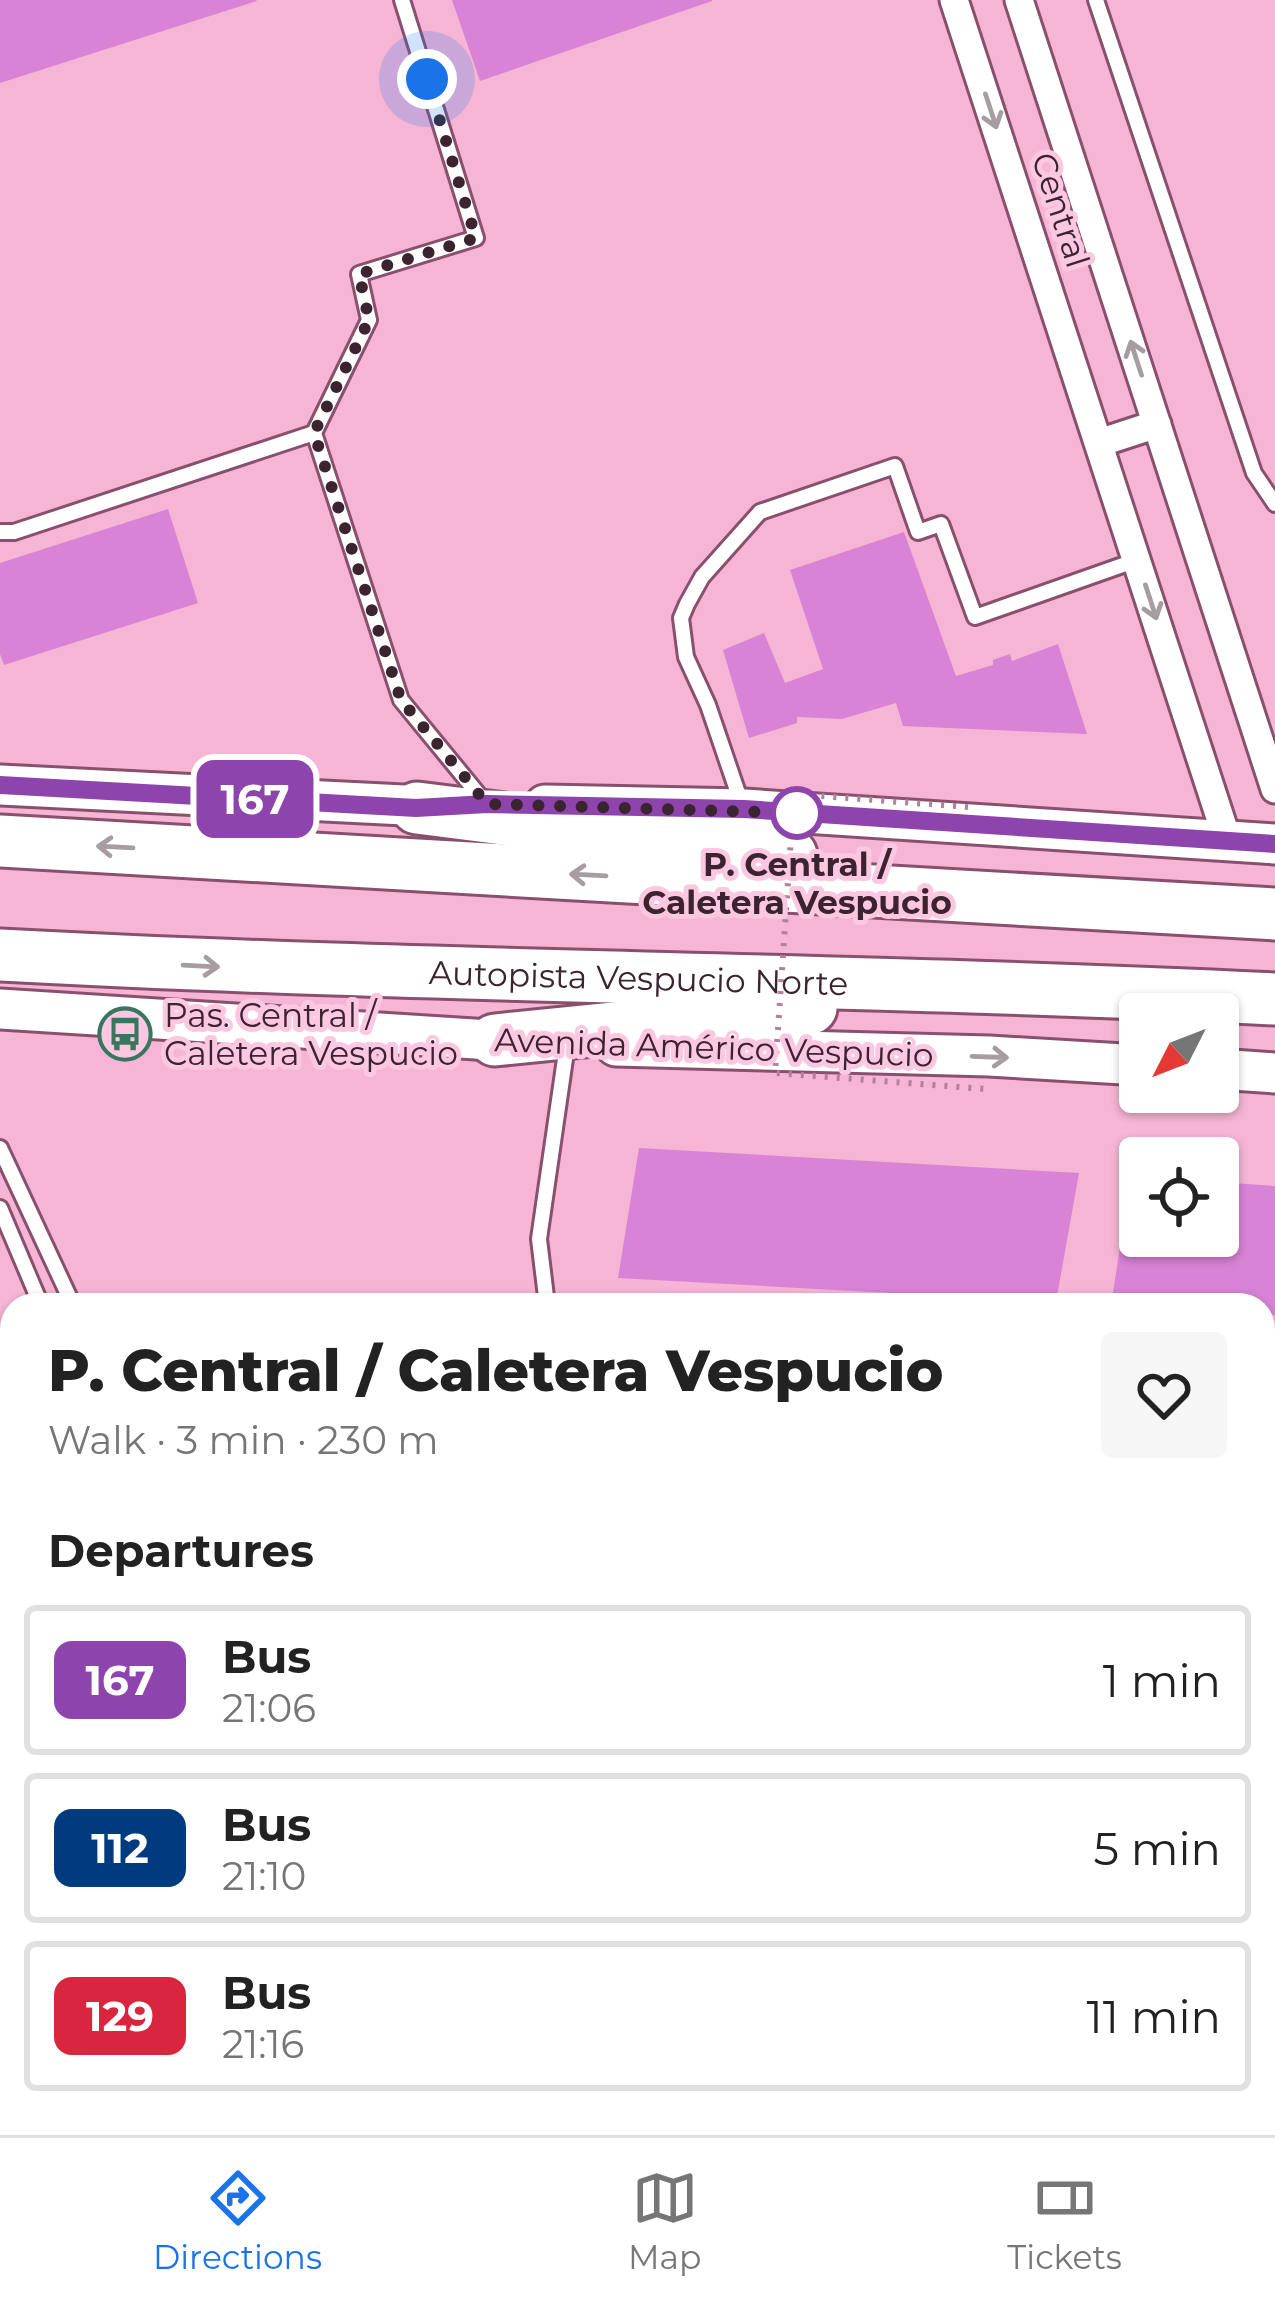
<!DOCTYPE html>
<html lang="en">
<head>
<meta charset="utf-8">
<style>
  :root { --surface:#fff; --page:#f6f6f6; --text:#222; --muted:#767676; --line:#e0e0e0; --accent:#1a73e8 }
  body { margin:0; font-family:Montserrat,sans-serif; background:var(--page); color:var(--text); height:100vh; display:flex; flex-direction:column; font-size:45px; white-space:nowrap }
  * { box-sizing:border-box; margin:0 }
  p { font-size:39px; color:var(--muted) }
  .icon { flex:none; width:66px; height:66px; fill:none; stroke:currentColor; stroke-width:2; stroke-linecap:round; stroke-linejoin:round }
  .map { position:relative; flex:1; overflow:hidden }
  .drawer { position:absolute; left:0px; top:1293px; width:1275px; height:843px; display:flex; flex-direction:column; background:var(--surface); border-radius:36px 36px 0 0; box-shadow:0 3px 9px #0004 }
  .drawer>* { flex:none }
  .badge { padding:0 24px; border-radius:18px; font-size:42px; line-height:78px }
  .needle { width:78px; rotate:228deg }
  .tools { position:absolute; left:1119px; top:993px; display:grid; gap:24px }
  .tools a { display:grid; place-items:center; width:120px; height:120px; border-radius:12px; background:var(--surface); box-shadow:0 3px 9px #0004; font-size:60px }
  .you { position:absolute; width:60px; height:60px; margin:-30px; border:9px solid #fff; border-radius:50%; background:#1a73e8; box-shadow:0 0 0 18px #1a73e833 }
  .map>.badge { position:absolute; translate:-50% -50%; box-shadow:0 0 0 6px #fff }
  h2 { padding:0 48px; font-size:45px; line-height:108px }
  .round { display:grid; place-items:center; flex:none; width:126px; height:126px; border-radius:12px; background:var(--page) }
  .headline { display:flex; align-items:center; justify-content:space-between; height:204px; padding:0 48px }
  h1 { font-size:57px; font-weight:800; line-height:90px }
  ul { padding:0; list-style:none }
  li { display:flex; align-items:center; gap:36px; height:150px; margin:0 24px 18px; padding:0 24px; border:6px solid var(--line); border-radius:12px }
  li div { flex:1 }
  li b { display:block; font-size:45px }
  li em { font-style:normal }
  li .badge { min-width:132px; font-weight:700; text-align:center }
  .tab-bar { display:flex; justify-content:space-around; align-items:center; height:168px; border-top:3px solid var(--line); background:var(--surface); font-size:33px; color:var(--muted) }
  .tab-bar a { display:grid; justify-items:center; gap:6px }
  .tab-bar .active { color:var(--accent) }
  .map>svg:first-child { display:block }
  .building { fill:#d883d5 }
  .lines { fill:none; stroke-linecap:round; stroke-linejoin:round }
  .lane-casing { stroke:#89506d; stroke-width:20 }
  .street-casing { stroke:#89506d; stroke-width:33 }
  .secondary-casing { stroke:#89506d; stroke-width:45 }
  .highway-casing { stroke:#89506d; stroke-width:57 }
  .lane { stroke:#fff; stroke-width:14 }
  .street { stroke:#fff; stroke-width:27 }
  .secondary { stroke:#fff; stroke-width:39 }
  .highway { stroke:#fff; stroke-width:51 }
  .path-bridge { stroke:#b38099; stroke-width:6; stroke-dasharray:3 9; stroke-linecap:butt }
  .oneway { stroke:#a79ca1 }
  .line-casing { stroke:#fff; stroke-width:27 }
  .line { stroke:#8e44ad; stroke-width:18 }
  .walk { stroke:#3b232f; stroke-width:12; stroke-dasharray:0 21.6 }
  .stop-dot { fill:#fff; stroke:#8e44ad; stroke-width:6 }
  .labels { text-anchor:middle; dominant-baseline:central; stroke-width:10; stroke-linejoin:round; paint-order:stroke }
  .street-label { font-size:33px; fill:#3b232f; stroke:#fcc7e0 }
  .stop-label { font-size:33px; font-weight:bold; fill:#3b232f; stroke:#fcc7e0 }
  .poi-label { font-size:33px; fill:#3b232f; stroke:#fcc7e0; text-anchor:start }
</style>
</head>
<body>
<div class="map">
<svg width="1275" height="2135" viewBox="0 0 1275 2135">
  <rect width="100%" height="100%" fill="#f6b5d5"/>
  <path class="building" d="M0,0h256l1,1 -257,82z
    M452,0h260v1l-232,80z
    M168,509l30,94 -194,62 -4,-11v-91z
    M904,532l52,144 37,-11v-5l17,-6 2,7 46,-17 29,90 -184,-8 -7,-23 -54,16 -45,-2v6l-48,15 -26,-88 41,-17 21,50 38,-14 -33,-99z
    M639,1148l440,25 -23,129 -438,-24z
    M1131,1177l9,1v58h78v-54l57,4v129l-12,-1v-9h-152z
    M0,1413l12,24v189l-12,6z
    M12,1710v111l-12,6v-111z
    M12,1879v85l-12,-24v-55z
    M235,2124h69l5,11h-96z"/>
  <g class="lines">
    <g class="lane-casing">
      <path id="lane" d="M402,0l74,238 -117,36 10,46 -55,113 87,267 82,100
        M1096,0l158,473 21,31
        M0,532h14l300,-99
        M741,802l-33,-97 -22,-48 -5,-39 6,-14 15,-27 58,-65 135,-46 23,66 23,-8 34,93 162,-57
        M0,1148l73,157
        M0,1208l41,97
        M547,1305l-8,-66 28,-194
        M1263,1935l12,1
        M361,2124l4,11
        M768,2135l3,-11"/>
    </g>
    <g class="street-casing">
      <path id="street" d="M954,0l274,842
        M1019,0l256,789
        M1099,443l58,-19"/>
    </g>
    <g class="secondary-casing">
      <path id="secondary" d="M0,785l444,22
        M545,805l199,4 531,35
        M0,1009l522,33
        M616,1046l373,10 151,9
        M1218,1069l57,4"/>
    </g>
    <g class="highway-casing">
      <g id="highway">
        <path d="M417,808l374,47"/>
        <path d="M0,841l1275,73"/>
        <path id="s1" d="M0,955c425,23 850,23 1275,44"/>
        <path d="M495,1040l316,-32"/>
      </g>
    </g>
    <use href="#lane" class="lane"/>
    <use href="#street" class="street"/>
    <use href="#secondary" class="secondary"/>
    <use href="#highway" class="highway"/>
    <path class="path-bridge" d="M968,807l-174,-13 -19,279 211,16"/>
  </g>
  <defs><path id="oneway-shaft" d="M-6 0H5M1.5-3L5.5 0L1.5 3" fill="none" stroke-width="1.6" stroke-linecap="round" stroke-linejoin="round" transform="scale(3)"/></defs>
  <g class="oneway">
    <use href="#oneway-shaft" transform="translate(991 111) rotate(72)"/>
    <use href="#oneway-shaft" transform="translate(1136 358) rotate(-108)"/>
    <use href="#oneway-shaft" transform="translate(1151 602) rotate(72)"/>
    <use href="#oneway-shaft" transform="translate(115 847) rotate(-177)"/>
    <use href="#oneway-shaft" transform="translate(588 875) rotate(-177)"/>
    <use href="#oneway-shaft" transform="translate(201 966) rotate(3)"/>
    <use href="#oneway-shaft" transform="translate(990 1057) rotate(2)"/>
  </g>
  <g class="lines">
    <g class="line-casing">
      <path id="line" d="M0,785l416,23 71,-4 257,5 531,35"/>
    </g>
    <use href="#line" class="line"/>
    <path class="walk" d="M427,79l49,159 -117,36 10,46 -55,113 87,267 86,104 310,9"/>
  </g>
  <defs>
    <g id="bus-ring" transform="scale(2.7)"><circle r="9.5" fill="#fcc7e0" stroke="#397660" stroke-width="1.5"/><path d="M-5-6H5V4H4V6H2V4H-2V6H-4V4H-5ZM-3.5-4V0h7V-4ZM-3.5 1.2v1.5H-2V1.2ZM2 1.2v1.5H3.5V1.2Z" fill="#397660"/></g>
  </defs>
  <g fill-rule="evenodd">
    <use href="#bus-ring" x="125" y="1034"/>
  </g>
  <circle class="stop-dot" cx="797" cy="813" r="24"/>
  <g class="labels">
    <g class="street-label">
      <text transform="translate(1061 210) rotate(72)">Central</text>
      <text stroke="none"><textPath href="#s1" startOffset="639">Autopista Vespucio Norte</textPath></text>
      <text transform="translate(714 1047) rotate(2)">Avenida Américo Vespucio</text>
    </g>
    <g class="stop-label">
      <text x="797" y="864">P. Central /<tspan x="797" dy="38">Caletera Vespucio</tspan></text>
    </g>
    <g class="poi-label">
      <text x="164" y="1015">Pas. Central /<tspan x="164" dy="38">Caletera Vespucio</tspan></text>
    </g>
  </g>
</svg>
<div class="tools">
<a><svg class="needle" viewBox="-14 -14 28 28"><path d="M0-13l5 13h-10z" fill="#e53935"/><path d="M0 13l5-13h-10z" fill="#767676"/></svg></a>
<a><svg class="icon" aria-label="locate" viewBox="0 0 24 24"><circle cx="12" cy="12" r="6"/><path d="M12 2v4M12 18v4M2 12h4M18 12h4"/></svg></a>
</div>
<div class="you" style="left:427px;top:79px"></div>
<b class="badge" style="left:255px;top:799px;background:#8e44ad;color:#fff">167</b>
<section class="drawer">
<div class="headline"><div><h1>P. Central / Caletera Vespucio</h1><p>Walk · 3 min · 230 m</p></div><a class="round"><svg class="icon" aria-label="heart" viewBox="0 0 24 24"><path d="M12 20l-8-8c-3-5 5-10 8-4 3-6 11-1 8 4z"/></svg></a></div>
<h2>Departures</h2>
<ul>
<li><span class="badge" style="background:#8e44ad;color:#fff">167</span><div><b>Bus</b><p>21:06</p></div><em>1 min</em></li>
<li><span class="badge" style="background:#003b80;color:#fff">112</span><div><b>Bus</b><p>21:10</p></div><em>5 min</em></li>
<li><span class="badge" style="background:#d7263d;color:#fff">129</span><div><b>Bus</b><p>21:16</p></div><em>11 min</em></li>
</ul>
</section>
</div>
<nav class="tab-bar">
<a class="active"><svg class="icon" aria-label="directions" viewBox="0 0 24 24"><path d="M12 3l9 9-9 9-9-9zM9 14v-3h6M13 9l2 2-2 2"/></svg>Directions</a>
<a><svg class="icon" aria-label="map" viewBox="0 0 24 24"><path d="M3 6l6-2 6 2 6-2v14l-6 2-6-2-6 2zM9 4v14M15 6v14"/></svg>Map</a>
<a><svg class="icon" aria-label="tickets" viewBox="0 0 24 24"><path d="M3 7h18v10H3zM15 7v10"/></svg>Tickets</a>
</nav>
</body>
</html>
